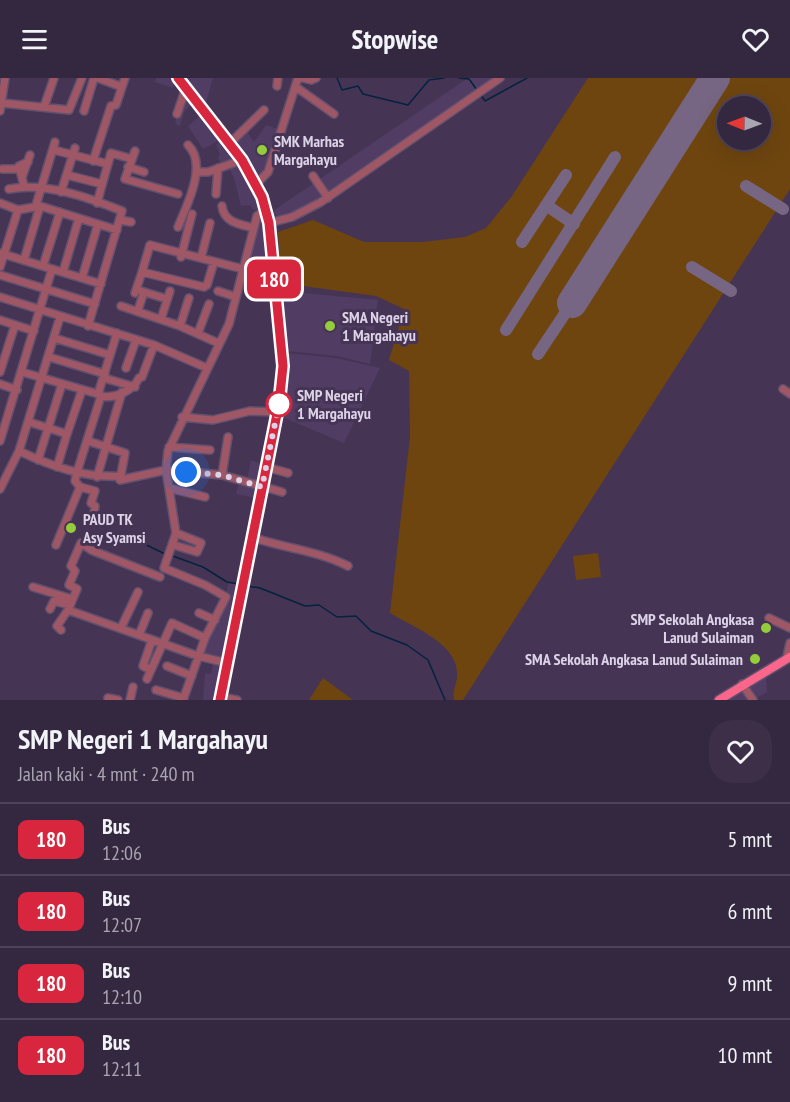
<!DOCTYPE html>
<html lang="id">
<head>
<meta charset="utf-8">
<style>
  :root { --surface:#342740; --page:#3c2f47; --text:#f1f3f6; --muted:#a9a5b1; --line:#4e4459 }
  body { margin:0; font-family:"PT Sans Narrow",sans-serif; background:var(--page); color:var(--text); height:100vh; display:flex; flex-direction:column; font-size:22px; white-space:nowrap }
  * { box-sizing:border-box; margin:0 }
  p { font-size:20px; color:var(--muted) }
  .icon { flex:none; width:33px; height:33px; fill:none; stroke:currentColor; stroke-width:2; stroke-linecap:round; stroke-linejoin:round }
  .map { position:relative; height:622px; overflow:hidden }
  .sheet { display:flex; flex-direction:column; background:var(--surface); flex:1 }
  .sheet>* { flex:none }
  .badge { padding:0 12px; border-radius:9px; font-size:21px; line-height:39px }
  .needle { width:39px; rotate:271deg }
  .buttons { position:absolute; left:717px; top:18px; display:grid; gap:12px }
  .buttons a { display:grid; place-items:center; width:54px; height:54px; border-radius:50%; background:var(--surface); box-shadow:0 6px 24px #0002,0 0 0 2px var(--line); font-size:30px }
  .you { position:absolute; width:30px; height:30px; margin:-15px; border:4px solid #fff; border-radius:50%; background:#1a73e8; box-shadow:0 0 0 9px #1a73e833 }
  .map>.badge { position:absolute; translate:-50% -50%; box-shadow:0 0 0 3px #fff }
  .round { display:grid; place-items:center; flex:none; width:63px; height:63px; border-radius:24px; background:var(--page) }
  .head { display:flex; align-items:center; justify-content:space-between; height:102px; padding:0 18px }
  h1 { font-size:28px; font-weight:700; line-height:45px }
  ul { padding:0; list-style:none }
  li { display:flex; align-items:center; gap:18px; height:72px; padding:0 18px; border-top:2px solid var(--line) }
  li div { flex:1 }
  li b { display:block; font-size:22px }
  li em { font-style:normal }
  li .badge { min-width:66px; font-weight:700; text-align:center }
  header { display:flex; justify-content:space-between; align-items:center; height:78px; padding:0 18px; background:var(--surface); font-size:27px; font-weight:700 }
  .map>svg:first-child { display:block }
  .built { fill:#513c64 }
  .green { fill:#6e450f; fill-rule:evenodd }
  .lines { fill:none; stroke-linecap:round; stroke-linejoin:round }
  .stream { stroke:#03233e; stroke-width:1.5 }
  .taxiway { stroke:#766683; stroke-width:12 }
  .runway { stroke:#766683; stroke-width:30 }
  .minor-casing { stroke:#61516f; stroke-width:10 }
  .major-casing { stroke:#61516f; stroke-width:11 }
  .minor { stroke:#9f5665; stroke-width:7 }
  .major { stroke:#fc668b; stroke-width:8 }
  .line-casing { stroke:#fff; stroke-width:14 }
  .line { stroke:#d7263d; stroke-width:9 }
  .walk { stroke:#ddd3e8; stroke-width:6; stroke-dasharray:0 10.8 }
  .poi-dot { fill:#95cc3a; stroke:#463455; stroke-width:2 }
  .stop-dot { fill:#fff; stroke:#d7263d; stroke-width:3 }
  .labels { text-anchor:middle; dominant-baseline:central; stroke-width:6; stroke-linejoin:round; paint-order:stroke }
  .poi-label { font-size:16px; font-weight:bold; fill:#ddd3e8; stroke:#463455; text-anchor:start }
  .stop-label { font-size:16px; font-weight:bold; fill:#ddd3e8; stroke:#463455; text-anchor:start }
</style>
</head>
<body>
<header><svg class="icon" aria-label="menu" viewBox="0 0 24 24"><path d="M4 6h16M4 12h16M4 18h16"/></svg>Stopwise<svg class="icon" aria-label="heart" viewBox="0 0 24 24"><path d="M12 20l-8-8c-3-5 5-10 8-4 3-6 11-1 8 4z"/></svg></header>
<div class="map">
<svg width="790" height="622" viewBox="0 0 790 622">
  <rect width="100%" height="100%" fill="#463455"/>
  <path class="built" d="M156,0h18l2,2 -3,8 -18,-6z
    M182,0h31l-8,28z
    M468,0h28l-179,121 -26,16 -20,1 -1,-3z
    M182,10l11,15 -9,9 -4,14 -5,-2z
    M201,37l19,25 -17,9 -15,-23z
    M266,47l15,5 -14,39 -8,13 -27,-39 13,-14 9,13z
    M222,62l29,45 10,23 -8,2 -3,-5 -9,1 -7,-28 -7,-14 -6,2 -3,-9 2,-2 -4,-11z
    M261,136l9,72 -26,-9z
    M282,213l96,9 -8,64 -33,-8 -50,-5z
    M287,275l49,5 44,10 -36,75 -64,-27z
    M251,382l10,4 -6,34 -19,-4 4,-14h7z
    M228,506h8l-21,116h-12l2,-27 6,1 3,-14 -15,-5 26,-52z
    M766,597l1,17 -13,8h-26z"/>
  <path class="green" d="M588,0h202v111l-327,511h-9c-2,-10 4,-18 3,-27 0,-30 -46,-47 -67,-60l20,-176 -1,-66 -20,-11 15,-51 -28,-13 -95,-13 -3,-51 35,-12 51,22h59l42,-5 21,-9 26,-32zM728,28h32v34h-32z
    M598,475l3,24 -25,3 -3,-24z
    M323,600l30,22h-44z"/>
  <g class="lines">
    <path class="stream" d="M337,0l5,12 16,-4 5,8 45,11 21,-25 15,-2
      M459,0l10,1 8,11
      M480,16l5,7 42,-23
      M126,457l39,19
      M170,477l33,12 24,15 12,2
      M247,508l13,2 45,18 14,-1 18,12 19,-1 15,15 36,14 21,15 17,40"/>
    <path class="taxiway" d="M746,108l37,23
      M546,127l28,19
      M522,164l44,-67
      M692,189l39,24
      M506,252l109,-173
      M538,276l34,-51"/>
    <path class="runway" d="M572,225l143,-225"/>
    <g class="minor-casing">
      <path id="minor" d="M98,0l24,9 3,-9
        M303,0l8,2 5,-2
        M277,8l1,-8
        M296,9l38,27
        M2,25l67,7 13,-32
        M44,29l10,-29
        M0,33l5,-33
        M84,33l10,-33
        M177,36l9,-26
        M229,66l35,-34
        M54,72l54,14
        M135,73l-10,28 53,15
        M93,83l18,-55 5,-1 6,-18
        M128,89l16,5
        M2,91h17
        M198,94h10l34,-12
        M67,97l35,9
        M313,98l15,22
        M22,99l8,-22
        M257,105l11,-11 30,-94
        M24,108l-5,-20 9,-4
        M9,111c37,-7 78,8 113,22l-34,115
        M61,114l14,-44
        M216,116l2,-26
        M0,125l18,7 22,-4 77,24
        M97,125l14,-50 21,6
        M36,127l19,-63
        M222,128c2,17 18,18 32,22
        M120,142l11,2
        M269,145l23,-6 29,-15 179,-124
        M178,149c9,-22 30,-63 10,-82
        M0,175l101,31
        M181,179l11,-43
        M201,180l9,-35
        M24,182l16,-54
        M214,184l-7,23 -3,2 -62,-15 8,-27 93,24
        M43,188l17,-54
        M0,189l18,-57
        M63,194l16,-54
        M0,197l95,29
        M82,200l16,-54
        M218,213l18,6
        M144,214l23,7
        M135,215l7,-21
        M0,219l154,48 53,23
        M121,228l59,20 38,17
        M138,232l6,-18 -3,-1
        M161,241l9,-28
        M0,242l34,11
        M180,248l9,-28
        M198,255l11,-29
        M54,260l56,17
        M49,279l56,17
        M126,290l10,-28
        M0,294l15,-47
        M22,294l76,22
        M142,299l12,-32
        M104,300l31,9
        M0,306l17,6
        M783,311l7,5
        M101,318c14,3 32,-5 38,-18
        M182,339l31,3 37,-9 27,1
        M29,344l38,12 -10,33
        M67,356l15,-44
        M0,363l52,-172
        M88,363l37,12 -5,27 46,-10 56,5 60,17
        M169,369l41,3
        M19,373c32,15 65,27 100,25
        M38,382l24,-76
        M266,389l22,6
        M222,397l6,-38
        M97,399l25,-85
        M80,409l15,4 -4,12 4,3 -1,8
        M169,410l36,9
        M0,411l19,-38 41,-134
        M252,459c31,11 64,13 96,29
        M56,467l24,-58 -5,-6 2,-9 24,-76 -3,-2 19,-61
        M174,467l23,7 4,-9 -25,-10
        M160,499l-69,-27 -10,-7 -10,23 4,5 -6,14 8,4 -9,21 130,46 29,7
        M33,509l39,12
        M50,531l4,-8 16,4
        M199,535l16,7
        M769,540l21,10
        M121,550l17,-36
        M61,552l-4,-4 11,-16
        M139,557l9,-22
        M787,579l3,-14
        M167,588l25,10
        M149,591l-6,-3 9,-26
        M147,601l25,-56 33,15
        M742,606l11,16
        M156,612l28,8
        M220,619l17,3
        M108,620l10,2
        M130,622l3,-13
        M183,622l22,-62 21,-41 -21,-12 -41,-17 12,-35 -10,-63 2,-19 61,-127 28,-108 9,-6"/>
    </g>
    <g class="major-casing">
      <path id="major" d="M178,0l64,82 20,37 7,26 14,143 -4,38 -59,296
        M719,622l71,-43"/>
    </g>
    <use href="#minor" class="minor"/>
    <use href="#major" class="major"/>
  </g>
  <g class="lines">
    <g class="line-casing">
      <path id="line" d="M178,0l64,82 20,37 7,26 14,143 -4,38 -59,296"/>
    </g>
    <use href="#line" class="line"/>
    <path class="walk" d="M186,394l36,3 40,12 17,-83"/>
  </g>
  <g class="poi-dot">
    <circle cx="262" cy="72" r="6"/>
    <circle cx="330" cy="248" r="6"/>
    <circle cx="71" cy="450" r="6"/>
    <circle cx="766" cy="550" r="6"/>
    <circle cx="755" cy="581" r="6"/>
  </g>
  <circle class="stop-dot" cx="279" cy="326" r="12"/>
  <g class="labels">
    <g class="poi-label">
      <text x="274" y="63">SMK Marhas<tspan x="274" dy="18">Margahayu</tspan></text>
      <text x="342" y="239">SMA Negeri<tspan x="342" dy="18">1 Margahayu</tspan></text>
      <text x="83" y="441">PAUD TK<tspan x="83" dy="18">Asy Syamsi</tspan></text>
      <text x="754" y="541" text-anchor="end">SMP Sekolah Angkasa<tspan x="754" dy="18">Lanud Sulaiman</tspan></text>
      <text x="743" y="581" text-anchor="end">SMA Sekolah Angkasa Lanud Sulaiman</text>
    </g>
    <g class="stop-label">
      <text x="297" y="317">SMP Negeri<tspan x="297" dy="18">1 Margahayu</tspan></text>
    </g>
  </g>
</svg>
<div class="buttons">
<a><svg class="needle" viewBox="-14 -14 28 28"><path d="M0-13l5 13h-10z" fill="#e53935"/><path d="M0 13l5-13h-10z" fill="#a9a5b1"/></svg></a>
</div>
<div class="you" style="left:186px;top:394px"></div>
<b class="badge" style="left:274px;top:201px;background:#d7263d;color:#fff">180</b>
</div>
<section class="sheet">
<div class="head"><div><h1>SMP Negeri 1 Margahayu</h1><p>Jalan kaki · 4 mnt · 240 m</p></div><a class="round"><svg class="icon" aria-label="heart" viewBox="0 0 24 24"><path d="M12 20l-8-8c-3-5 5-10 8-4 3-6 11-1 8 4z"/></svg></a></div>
<ul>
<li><span class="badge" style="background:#d7263d;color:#fff">180</span><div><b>Bus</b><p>12:06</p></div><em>5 mnt</em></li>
<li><span class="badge" style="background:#d7263d;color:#fff">180</span><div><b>Bus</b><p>12:07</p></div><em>6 mnt</em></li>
<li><span class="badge" style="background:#d7263d;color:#fff">180</span><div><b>Bus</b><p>12:10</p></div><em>9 mnt</em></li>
<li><span class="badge" style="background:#d7263d;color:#fff">180</span><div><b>Bus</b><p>12:11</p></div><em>10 mnt</em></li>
</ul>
</section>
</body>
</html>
